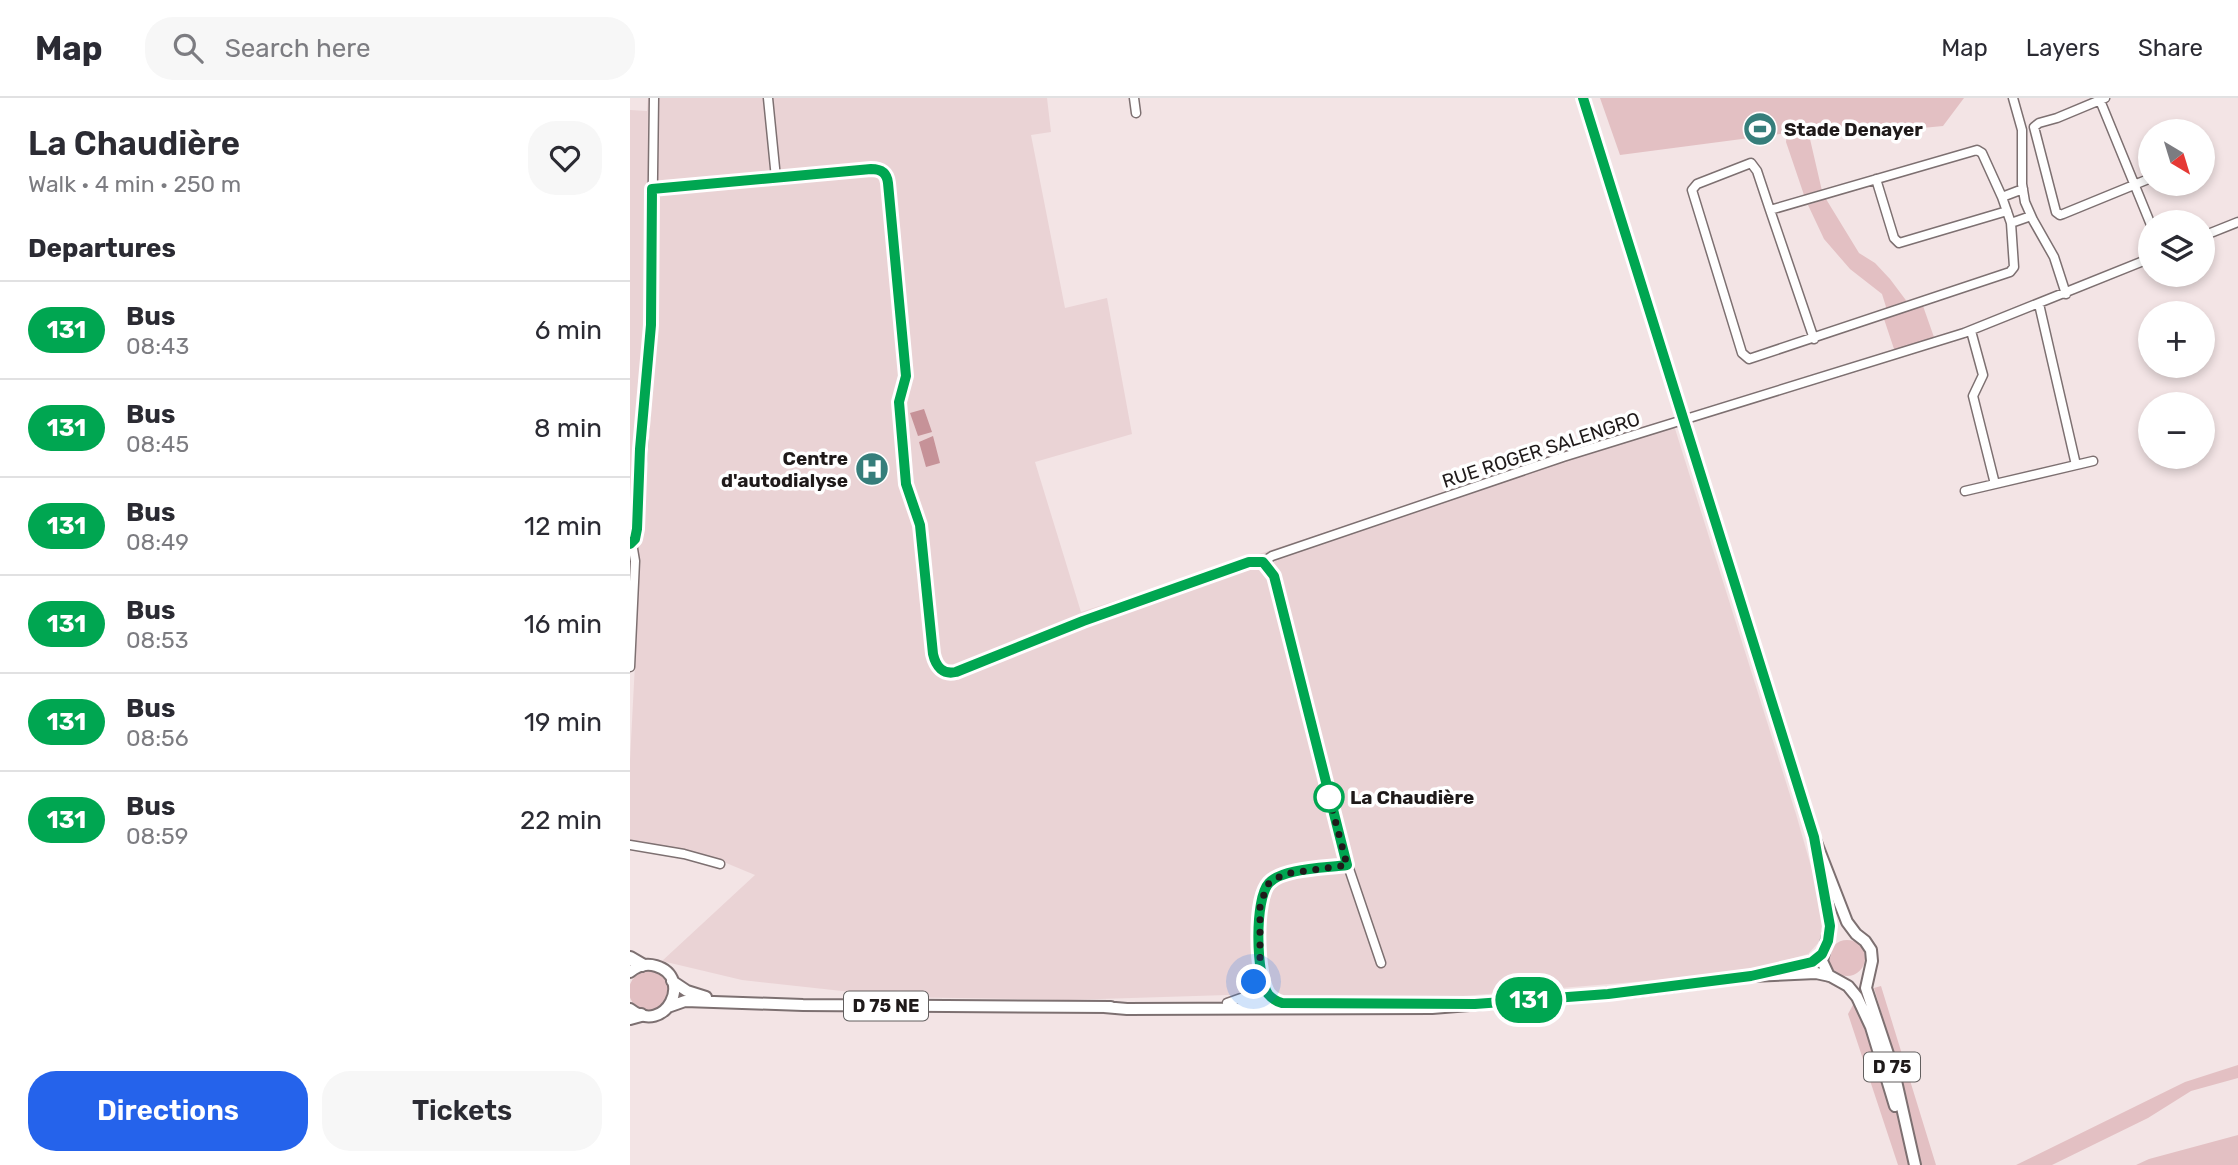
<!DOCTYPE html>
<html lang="en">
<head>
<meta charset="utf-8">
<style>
  :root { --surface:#fff; --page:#f7f7f7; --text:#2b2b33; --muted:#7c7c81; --line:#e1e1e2; --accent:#2563eb }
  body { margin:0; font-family:Rubik,sans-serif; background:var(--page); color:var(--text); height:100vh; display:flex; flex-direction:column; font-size:26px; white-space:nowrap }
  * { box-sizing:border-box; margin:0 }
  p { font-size:23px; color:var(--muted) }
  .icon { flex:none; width:38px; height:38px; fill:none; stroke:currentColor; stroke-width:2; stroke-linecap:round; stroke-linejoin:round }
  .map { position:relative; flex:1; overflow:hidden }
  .side { display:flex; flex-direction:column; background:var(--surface); width:630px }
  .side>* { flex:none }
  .badge { padding:0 14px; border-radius:23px; font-size:24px; line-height:46px }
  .needle { width:46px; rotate:142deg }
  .fabs { position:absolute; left:1508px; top:21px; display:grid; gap:14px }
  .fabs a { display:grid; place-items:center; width:77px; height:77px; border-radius:50%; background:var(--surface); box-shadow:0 4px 10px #0003; font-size:35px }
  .you { position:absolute; width:35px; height:35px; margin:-18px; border:5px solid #fff; border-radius:50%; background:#1a73e8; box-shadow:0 0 0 10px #1a73e833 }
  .map>.badge { position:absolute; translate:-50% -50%; box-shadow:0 0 0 4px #fff }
  h2 { padding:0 28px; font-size:26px; line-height:63px }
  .round { display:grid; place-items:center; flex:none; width:74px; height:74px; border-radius:28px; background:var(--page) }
  .summary { display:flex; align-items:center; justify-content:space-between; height:119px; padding:0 28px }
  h1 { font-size:33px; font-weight:600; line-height:52px }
  .action { display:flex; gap:14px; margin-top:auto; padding:14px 28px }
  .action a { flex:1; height:80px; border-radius:28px; background:var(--accent); color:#fff; font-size:28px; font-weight:600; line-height:80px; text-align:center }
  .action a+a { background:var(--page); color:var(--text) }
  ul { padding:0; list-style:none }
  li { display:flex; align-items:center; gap:21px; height:98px; padding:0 28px; border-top:2px solid var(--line) }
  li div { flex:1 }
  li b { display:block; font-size:26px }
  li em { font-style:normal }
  li .badge { min-width:77px; font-weight:700; text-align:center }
  header { display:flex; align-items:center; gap:42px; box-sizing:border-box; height:98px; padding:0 35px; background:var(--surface); border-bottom:2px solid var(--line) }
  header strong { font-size:33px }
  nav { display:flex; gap:38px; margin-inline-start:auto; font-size:24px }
  .search { width:490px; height:63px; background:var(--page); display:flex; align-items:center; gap:18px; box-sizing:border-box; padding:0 24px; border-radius:28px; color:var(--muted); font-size:26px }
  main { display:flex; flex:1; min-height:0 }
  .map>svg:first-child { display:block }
  .built { fill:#ead3d5 }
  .green { fill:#e3c0c3 }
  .water { fill:#c69298 }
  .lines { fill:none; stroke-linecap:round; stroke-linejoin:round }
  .minor-casing { stroke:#7d7071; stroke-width:11 }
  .major-casing { stroke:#7d7071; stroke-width:14 }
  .highway-casing { stroke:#7d7071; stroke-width:16 }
  .minor { stroke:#fff; stroke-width:8 }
  .major { stroke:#fff; stroke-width:10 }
  .highway { stroke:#fff; stroke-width:12 }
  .line-casing { stroke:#fff; stroke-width:16 }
  .line { stroke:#00a651; stroke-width:10 }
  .walk { stroke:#1f1a1a; stroke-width:7; stroke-dasharray:0 12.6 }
  .stop-dot { fill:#fff; stroke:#00a651; stroke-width:3.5 }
  .labels { text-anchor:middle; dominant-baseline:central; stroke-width:7; stroke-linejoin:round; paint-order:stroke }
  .shield { fill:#fff; stroke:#625f5f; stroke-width:2 }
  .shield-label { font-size:18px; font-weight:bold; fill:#1f1a1a }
  .poi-label { font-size:19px; font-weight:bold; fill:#1f1a1a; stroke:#fff; text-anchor:start }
  .street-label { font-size:19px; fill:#1f1a1a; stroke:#fff }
  .stop-label { font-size:19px; font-weight:bold; fill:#1f1a1a; stroke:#fff; text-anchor:start }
</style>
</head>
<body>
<header>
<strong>Map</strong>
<div class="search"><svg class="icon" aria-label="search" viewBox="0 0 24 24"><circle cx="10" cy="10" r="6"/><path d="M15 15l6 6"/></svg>Search here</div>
<nav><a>Map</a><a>Layers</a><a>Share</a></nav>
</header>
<main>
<section class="side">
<div class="summary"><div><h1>La Chaudière</h1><p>Walk · 4 min · 250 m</p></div><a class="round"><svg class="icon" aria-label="heart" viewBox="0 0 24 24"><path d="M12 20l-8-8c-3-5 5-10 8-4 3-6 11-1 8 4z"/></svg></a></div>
<h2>Departures</h2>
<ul>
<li><span class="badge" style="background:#00a651;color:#fff">131</span><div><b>Bus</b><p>08:43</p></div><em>6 min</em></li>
<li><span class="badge" style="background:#00a651;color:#fff">131</span><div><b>Bus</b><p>08:45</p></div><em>8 min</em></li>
<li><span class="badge" style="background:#00a651;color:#fff">131</span><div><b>Bus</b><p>08:49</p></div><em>12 min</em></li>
<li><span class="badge" style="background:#00a651;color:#fff">131</span><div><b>Bus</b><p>08:53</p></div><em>16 min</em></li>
<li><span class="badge" style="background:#00a651;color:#fff">131</span><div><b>Bus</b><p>08:56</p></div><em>19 min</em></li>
<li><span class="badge" style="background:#00a651;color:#fff">131</span><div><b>Bus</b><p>08:59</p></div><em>22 min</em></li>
</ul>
<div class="action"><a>Directions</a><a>Tickets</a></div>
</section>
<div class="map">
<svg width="1608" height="1067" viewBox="0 0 1608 1067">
  <rect width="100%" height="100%" fill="#f3e4e5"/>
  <path class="built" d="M18,0h399l4,34 -20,3 34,173 42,-10 25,136 -97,28 46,150 591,-193 124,395 24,84 3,30 -4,14 -11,12 -50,14 -75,10 -220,18 -236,-1 -159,5 -171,-3 -155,-17 -80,-19 93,-86 -48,-20 -77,-12v-83l7,-135 -7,-1v-514l17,1z"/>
  <path class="green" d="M970,0h364l-21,28 -133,13 12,52 -18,4 -18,-53 1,-9 -167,22z
    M1196,101l33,54 16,10 15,16 18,24 -21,7 -5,-16 -32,-25 -26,-30 -16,-34z
    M1293,208l12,34 -40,12 -11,-33z
    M1199 860a18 18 0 1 1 36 0a18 18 0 1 1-36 0Z
    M-1 893a20 20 0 1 1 40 0a20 20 0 1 1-40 0Z
    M1251,888l55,179h-38l-50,-151 6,-11 11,26 23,71 18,-5 -32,-107z
    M1608,967v13l-47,13 -43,27 -96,47h-36l169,-83z
    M1608,1037v30h-102l13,-6z"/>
  <path class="water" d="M294,311l8,23 -14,4 -8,-23z
    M303,338l7,27 -14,4 -7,-25z"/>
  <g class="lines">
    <g class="minor-casing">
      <path id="minor" d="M138,0l8,80
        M504,0l2,15
        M1383,0l9,32v54l3,18 8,18 21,37 12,37
        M1469,0l52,127
        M1475,0l-48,20 -18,5 -5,4 22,85 4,3 3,-1 88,-36
        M1246,81l18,59 5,5 108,-32
        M22,91l219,-20 9,1 6,7 20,199 -7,31 7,77 14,41 14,132 5,11 10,5 15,-3 119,-49 166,-59h14l9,-6 291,-99 401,-124 187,-75
        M1393,91l-21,8 9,26 20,-7
        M1372,99l-20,-44 -5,-3 -207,60 -13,-39 -6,-8 -54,21 -5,6 50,163 7,6 261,-87 4,-5 -3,-44
        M1140,112l44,129
        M1573,138l35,-14
        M1341,233l12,44 -10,21 22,88 81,-19 -37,-161
        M1446,367l17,-4
        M1335,393l30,-7
        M633,464l9,11 7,15 63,260 39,115
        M0,569l5,-106 -3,-18 5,-14 14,-204 3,-227
        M0,747l54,9 36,10
        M629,864c-4,16 -10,30 3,43
        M650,904c-6,-2 -9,-5 -13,-10 -10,-18 -13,-94 2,-110 14,-14 59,-14 78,-17
        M597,905l17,-6 9,-10"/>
    </g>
    <g class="major-casing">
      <path id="major" d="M953,0l231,739 33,85 9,12 9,7 6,9 1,11 -6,27 28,84 21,93
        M1191,773l9,55 -8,35 7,15
        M1161,870l18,-5 13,-9
        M0,874c7,-6 16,-9 26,-6 38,11 10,71 -26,43
        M42,883l15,10 19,6
        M613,905h71
        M38,909l17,-6 118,4 308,2
        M474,909l23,2 305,-1 197,-16 122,-16 65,-3 14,3 18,10 9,11 14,30 24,79"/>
    </g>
    <g class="highway-casing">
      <path id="highway" d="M0,860l12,7
        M0,920l11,-3"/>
    </g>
    <use href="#minor" class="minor"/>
    <use href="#major" class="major"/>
    <use href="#highway" class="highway"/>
  </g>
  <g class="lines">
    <g class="line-casing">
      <path id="line" d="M0,446l5,-5 2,-10 3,-80 11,-124 1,-136 219,-20c10,0 16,4 17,14l18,193 -7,26 7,82 14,41 13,129c3,13 10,21 23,18l127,-51 166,-59h14l11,14 73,289c-20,3 -65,3 -78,18 -15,16 -13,93 -1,111 4,5 8,7 14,9l193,1 133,-10 143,-18 61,-14 10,-8 6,-13 2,-15 -16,-89 -231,-739"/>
    </g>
    <use href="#line" class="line"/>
    <path class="walk" d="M624,884l6,-23v-55l9,-21 15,-9 63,-9 -18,-68"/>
  </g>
  <defs>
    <g id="stadium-disc" transform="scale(1.75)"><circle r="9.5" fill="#367e7b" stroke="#fff"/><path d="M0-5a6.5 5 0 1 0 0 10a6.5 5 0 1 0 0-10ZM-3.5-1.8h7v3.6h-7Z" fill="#fff"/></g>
    <g id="hospital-disc" transform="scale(1.75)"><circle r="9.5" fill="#367e7b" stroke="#fff"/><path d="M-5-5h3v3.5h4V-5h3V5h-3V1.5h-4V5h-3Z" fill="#fff"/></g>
  </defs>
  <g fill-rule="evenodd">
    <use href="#stadium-disc" x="1130" y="31"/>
    <use href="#hospital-disc" x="242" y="371"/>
  </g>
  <circle class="stop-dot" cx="699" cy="699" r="14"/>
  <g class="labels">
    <g class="shield">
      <rect x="214" y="893.5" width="84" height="29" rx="5"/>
      <rect x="1234" y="954.5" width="56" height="29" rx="5"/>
    </g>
    <g class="shield-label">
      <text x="256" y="908">D 75 NE</text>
      <text x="1262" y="969">D 75</text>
    </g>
    <g class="poi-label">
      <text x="1154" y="31">Stade Denayer</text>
      <text x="218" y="360" text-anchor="end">Centre<tspan x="218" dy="22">d'autodialyse</tspan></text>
    </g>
    <g class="street-label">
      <text transform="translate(911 352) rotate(-18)">RUE ROGER SALENGRO</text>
    </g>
    <g class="stop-label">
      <text x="720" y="699">La Chaudière</text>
    </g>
  </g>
</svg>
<div class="fabs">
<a><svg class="needle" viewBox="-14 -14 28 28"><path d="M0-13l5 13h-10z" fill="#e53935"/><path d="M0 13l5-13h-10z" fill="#7c7c81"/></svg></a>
<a><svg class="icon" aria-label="layers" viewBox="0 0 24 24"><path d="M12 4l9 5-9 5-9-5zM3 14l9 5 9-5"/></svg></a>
<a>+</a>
<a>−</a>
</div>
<div class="you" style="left:624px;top:884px"></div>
<b class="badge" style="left:899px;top:902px;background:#00a651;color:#fff">131</b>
</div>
</main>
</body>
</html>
